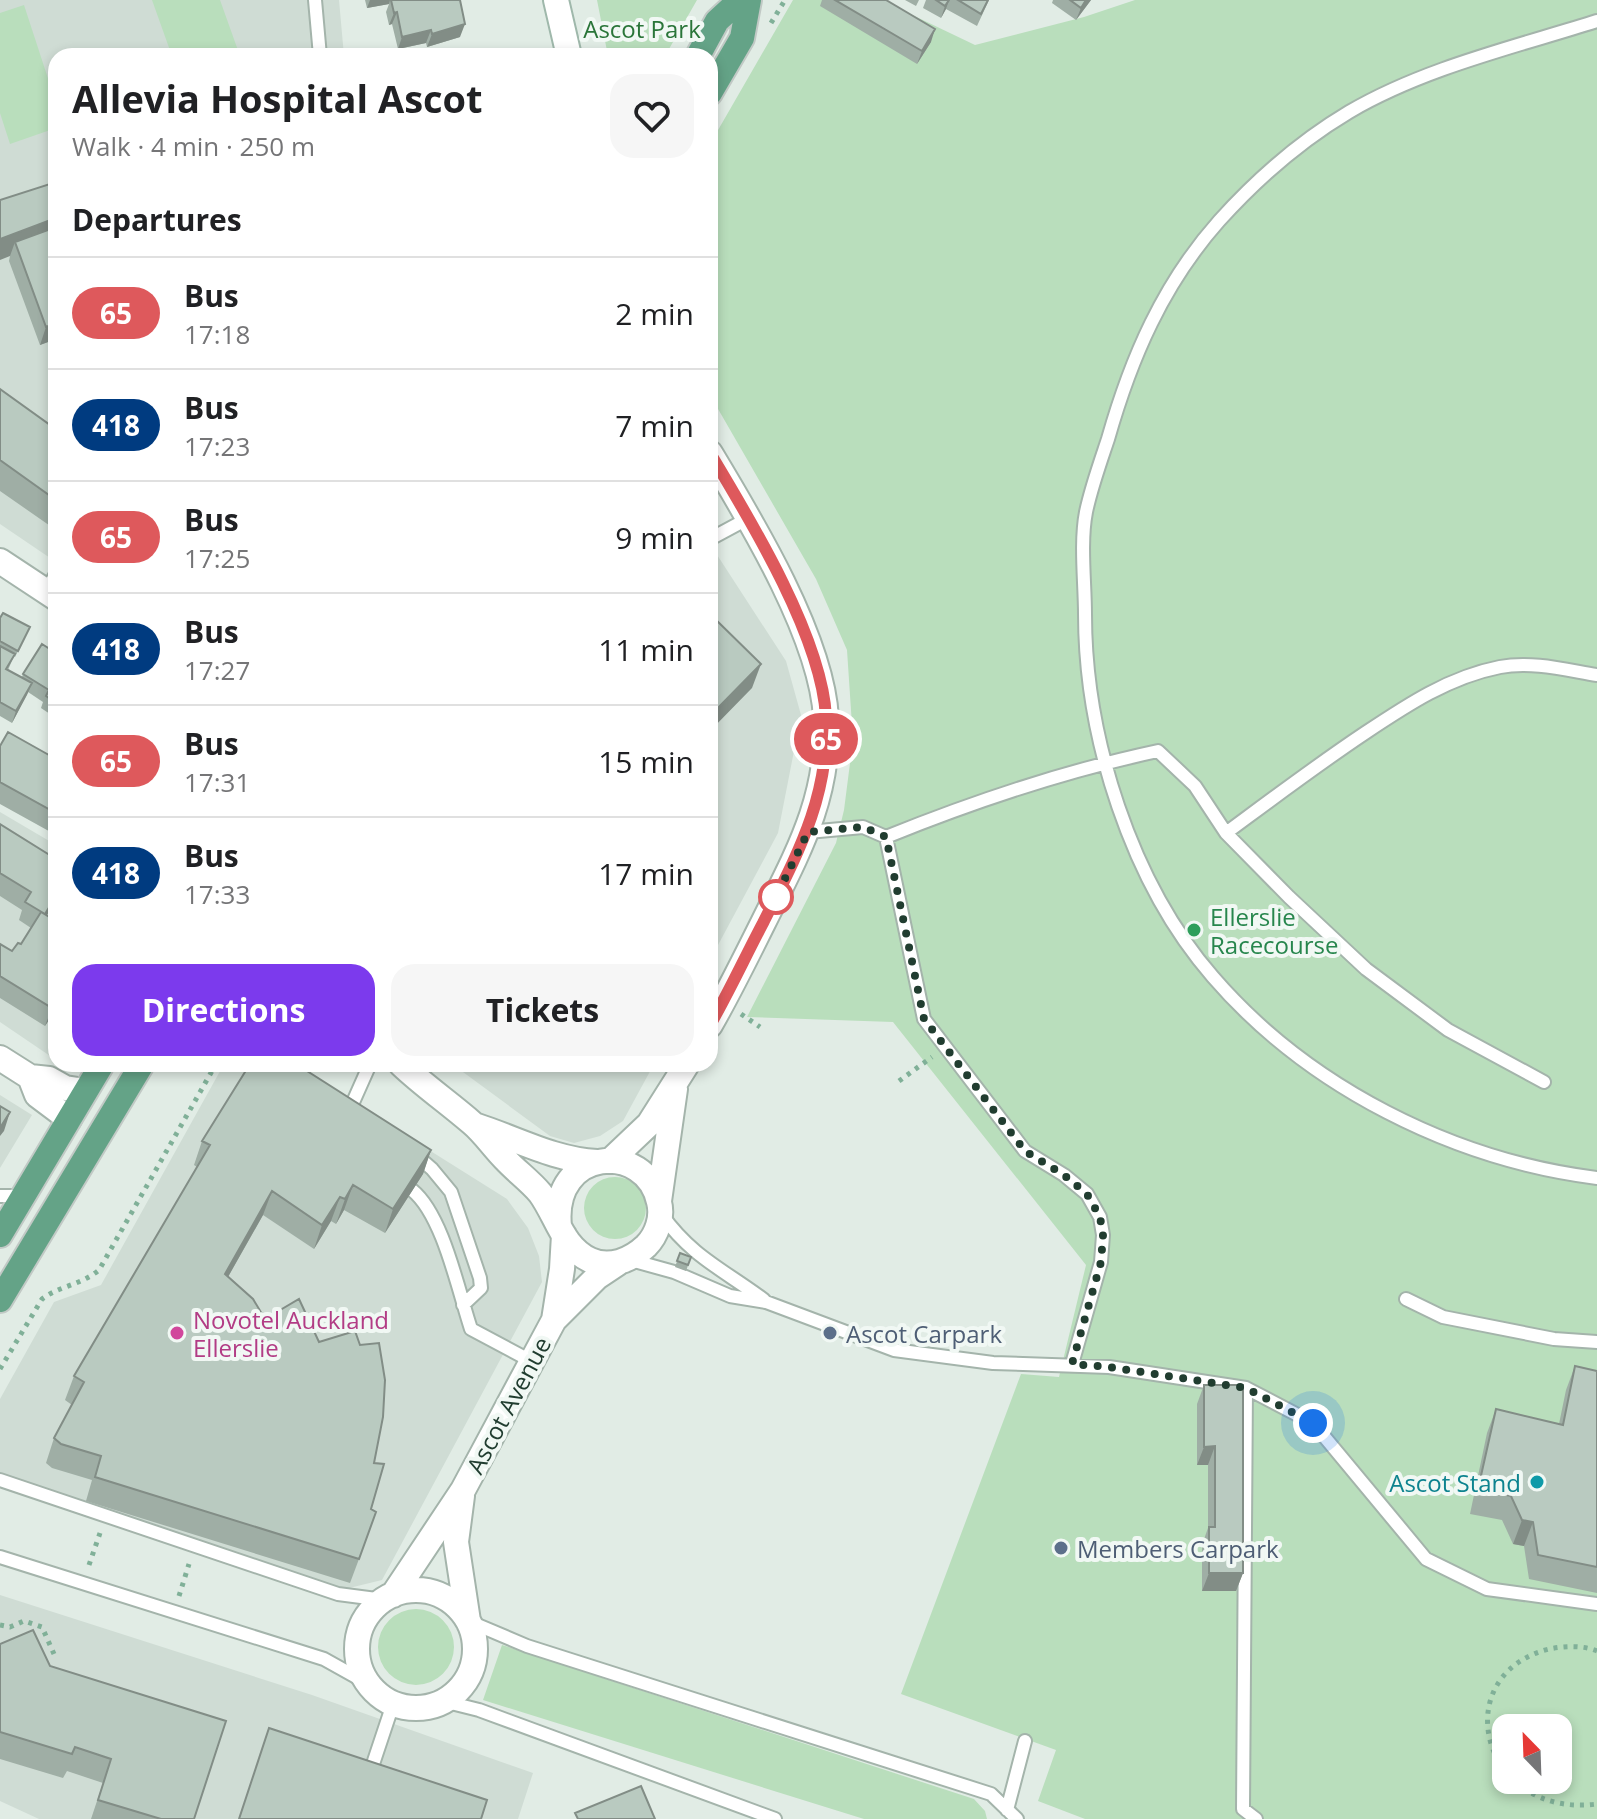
<!DOCTYPE html>
<html lang="en">
<head>
<meta charset="utf-8">
<style>
  :root { --surface:#fff; --page:#f6f6f6; --text:#202124; --muted:#757577; --line:#e0e0e0; --accent:#7c3aed }
  body { margin:0; font-family:"Open Sans",sans-serif; background:var(--page); color:var(--text); height:100vh; display:flex; flex-direction:column; font-size:30px; white-space:nowrap }
  * { box-sizing:border-box; margin:0 }
  p { font-size:26px; color:var(--muted) }
  .icon { flex:none; width:44px; height:44px; fill:none; stroke:currentColor; stroke-width:2; stroke-linecap:round; stroke-linejoin:round }
  .map { position:relative; flex:1; overflow:hidden }
  .drawer { position:absolute; left:48px; top:48px; width:670px; height:1024px; display:flex; flex-direction:column; background:var(--surface); border-radius:24px; box-shadow:0 4px 12px #0003 }
  .drawer>* { flex:none }
  .badge { padding:0 16px; border-radius:26px; font-size:28px; line-height:52px }
  .needle { width:52px; rotate:337deg }
  .fabs { position:absolute; left:1492px; top:1714px; display:grid; gap:16px }
  .fabs a { display:grid; place-items:center; width:80px; height:80px; border-radius:16px; background:var(--surface); box-shadow:0 4px 12px #0003; font-size:40px }
  .you { position:absolute; width:40px; height:40px; margin:-20px; border:6px solid #fff; border-radius:50%; background:#1a73e8; box-shadow:0 0 0 12px #1a73e833 }
  .map>.badge { position:absolute; translate:-50% -50%; box-shadow:0 0 0 4px #fff }
  h2 { padding:0 24px; font-size:30px; line-height:72px }
  .round { display:grid; place-items:center; flex:none; width:84px; height:84px; border-radius:24px; background:var(--page) }
  .head { display:flex; align-items:center; justify-content:space-between; height:136px; padding:0 24px }
  h1 { font-size:38px; font-weight:700; line-height:60px }
  .cta { display:flex; gap:16px; margin-top:auto; padding:16px 24px }
  .cta a { flex:1; height:92px; border-radius:24px; background:var(--accent); color:#fff; font-size:32px; font-weight:700; line-height:92px; text-align:center }
  .cta a+a { background:var(--page); color:var(--text) }
  ul { padding:0; list-style:none }
  li { display:flex; align-items:center; gap:24px; height:112px; padding:0 24px; border-top:2px solid var(--line) }
  li div { flex:1 }
  li b { display:block; font-size:30px }
  li em { font-style:normal }
  li .badge { min-width:88px; font-weight:700; text-align:center }
  .map>svg:first-child { display:block }
  .built { fill:#cfdcd4 }
  .green { fill:#b9debc; fill-rule:evenodd }
  .lines { fill:none; stroke-linecap:round; stroke-linejoin:round }
  .lane-casing { stroke:#a4b4ab; stroke-width:16 }
  .street-casing { stroke:#a4b4ab; stroke-width:28 }
  .secondary-casing { stroke:#9fb8ab; stroke-width:28 }
  .primary-casing { stroke:#c1c9c5; stroke-width:28 }
  .path { stroke:#80b098; stroke-width:5; stroke-dasharray:4 6; stroke-linecap:butt }
  .lane { stroke:#fff; stroke-width:12 }
  .street { stroke:#fff; stroke-width:24 }
  .secondary { stroke:#fff; stroke-width:24 }
  .primary { stroke:#64a387; stroke-width:24 }
  .wall { fill:#9faea5 }
  .shaded-wall { fill:#828d86 }
  .building { fill:#b9cac0; stroke:#828d86; stroke-width:2 }
  .line-casing { stroke:#fff; stroke-width:18 }
  .line { stroke:#de595c; stroke-width:12 }
  .walk { stroke:#213d30; stroke-width:8; stroke-dasharray:0 14.4 }
  .stop-dot { fill:#fff; stroke:#de595c; stroke-width:4 }
  .leisure-dot { fill:#2e9e5b; stroke:#f1f8f4; stroke-width:3 }
  .hotel-dot { fill:#d1479c; stroke:#f1f8f4; stroke-width:3 }
  .service-dot { fill:#5c6f8a; stroke:#f1f8f4; stroke-width:3 }
  .culture-dot { fill:#0f9aa8; stroke:#f1f8f4; stroke-width:3 }
  .labels { text-anchor:middle; dominant-baseline:central; stroke-width:8; stroke-linejoin:round; paint-order:stroke }
  .park-label { font-size:24px; fill:#2a7539; stroke:#f1f8f4 }
  .leisure-label { font-size:24px; fill:#27864d; stroke:#f1f8f4; text-anchor:start }
  .hotel-label { font-size:24px; fill:#b23c85; stroke:#f1f8f4; text-anchor:start }
  .service-label { font-size:24px; fill:#4e5e75; stroke:#f1f8f4; text-anchor:start }
  .street-label { font-size:24px; fill:#213d30; stroke:#f1f8f4 }
  .culture-label { font-size:24px; fill:#0d838f; stroke:#f1f8f4; text-anchor:end }
</style>
</head>
<body>
<div class="map">
<svg width="1597" height="1819" viewBox="0 0 1597 1819">
  <rect width="100%" height="100%" fill="#e1ece5"/>
  <path class="built" d="M0,0h339l5,56h-288v506l-56,-38z
    M710,544l76,117 15,54 -23,118 -68,127z
    M0,812l56,33v215l-56,-38z
    M224,1064h68l215,135 21,29 11,28 3,26 -160,298 -37,9 -345,-110v-80l54,-97 47,-17z
    M452,1064h202l-31,57 -23,15 -26,7 -24,-7z
    M0,1095l32,20 -32,53z
    M0,1595l312,100 221,78 -15,46h-479l-39,-18z"/>
  <path class="green" d="M152,0h68l20,56h-68z
    M597,0h100l-32,56h-57z
    M793,0h88l94,45 109,-28 51,-17h462v1819h-512l-47,-18 18,-51 -155,-56 120,-320 38,3 27,-112 -193,-243 -146,-5 89,-174 8,-33 9,-70 -6,-90 -31,-71 -106,-184v-251zM1506,1728h52v52h-52z
    M24,5l32,98v25l-46,16 -10,-31v-100z
    M584 1208a31 31 0 1 1 62 0a31 31 0 1 1-62 0Z
    M378 1647a38 38 0 1 1 76 0a38 38 0 1 1-76 0Z
    M502,1645l472,154 11,12 2,8h-123l-381,-119z"/>
  <g class="lines">
    <g class="lane-casing">
      <path id="lane" d="M315,0l5,56
        M1597,21c-82,26 -173,47 -248,91 -47,28 -93,68 -130,109 -56,63 -88,137 -111,218 -8,24 -17,49 -22,73 -6,31 -1,71 -1,102 0,123 46,269 128,363 95,110 240,183 384,201
        M710,539l39,-21
        M46,591l10,-17
        M808,832l55,-5 23,10c89,-36 178,-66 272,-86l37,35 31,47 63,64 77,72 82,61 96,52
        M1226,833c46,-34 91,-68 139,-100 42,-28 84,-56 135,-66 32,-6 66,3 97,8
        M886,837l38,182 101,132 39,24 23,19 13,23 3,18 -2,27 -29,102
        M355,1112l-5,-3 20,-45
        M416,1155l16,14 19,23 29,86 1,10 -18,17
        M412,1190c31,25 46,100 59,139l60,32
        M0,1196h23
        M662,1215c30,42 62,55 102,85
        M627,1259l47,13 56,24 36,6 128,48 99,13 116,4 137,21 67,35 113,136 61,30 110,15
        M1406,1299l37,18 111,22 43,3
        M1246,1388l-3,421 13,10
        M0,1480l338,114 46,6
        M0,1557l324,102 43,24
        M468,1621l59,25 464,148 26,25
        M443,1701l36,9 296,109
        M373,1764l20,-60
        M1007,1810l18,-69"/>
    </g>
    <g class="street-casing">
      <path id="street" d="M710,453c41,68 112,185 116,265 4,79 -29,136 -63,205 -17,34 -34,69 -53,102
        M0,561l56,37
        M0,1058l30,19 19,2 16,9 20,3
        M401,1064c22,21 48,39 71,59 12,10 21,24 33,36 11,12 25,22 35,34 17,23 22,54 50,67 20,9 41,0 56,-14 11,-11 17,-29 13,-44 -13,-61 -108,-55 -100,24
        M30,1077l7,18 32,24
        M477,1126c40,13 78,34 120,36
        M610,1161l39,-37 38,-60
        M659,1201l16,-112
        M554,1320l8,-51 2,-34
        M462,1496l-6,46 12,79
        M357 1649a59 59 0 1 1 118 0a59 59 0 1 1-118 0Z
        M393,1595l70,-105 91,-170 43,-43 21,-14"/>
    </g>
    <g class="secondary-casing">
      <path id="secondary" d="M556,0l13,56"/>
    </g>
    <g class="primary-casing">
      <path id="primary" d="M698,56l19,-35 23,-21
        M710,93l32,-55 7,-38
        M0,1235l102,-171
        M0,1300l142,-236"/>
    </g>
    <path class="path" d="M771,23l14,-23
      M741,1014l19,13
      M899,1081l33,-24
      M0,1369l42,-70c17,-13 39,-14 57,-29l117,-206
      M89,1565l11,-32
      M179,1596l10,-32
      M0,1625l10,2 14,-6 18,6 12,27
      M1597,1651c-14,-6 -33,-5 -48,-2 -104,26 -68,170 48,155"/>
    <use href="#lane" class="lane"/>
    <use href="#street" class="street"/>
    <use href="#secondary" class="secondary"/>
    <use href="#primary" class="primary"/>
  </g>
  <path class="wall" d="M365,0h95v37l-33,10 -1,-4 -28,6 -6,-25 -3,1 -3,-13 3,-8 -22,4z
    M822,0h64l45,42 -14,22 -97,-58z
    M905,0h14l-3,6z
    M926,0h63l-12,26 -31,-17 -5,9 -18,-10z
    M1053,0h38l-15,20 -24,-17z
    M0,200l56,139 -16,6 -31,-84 1,-5z
    M0,389l53,38 3,-4v107l-56,-39z
    M0,618l30,9 -15,30 -1,-1 -6,14 14,7 1,-3 33,-21v65l-15,-10 2,-6 -15,-10 -16,31 -12,-7z
    M0,746l56,13v76l-56,-31z
    M0,824l54,48 2,137 -11,17 -45,-28v-54l12,7 9,-7 10,-16 -12,-8 3,-10 -22,-14z
    M202,1141l229,9 -8,24 -38,59 -41,-23 -8,14 -5,-3 -17,28 -51,-34 -35,62 37,42 109,144 -3,46 -12,50 -9,24 -264,-82 6,-21 -40,-12 -6,-5 8,-25 18,-33 -7,-5 9,-24 123,-209 -3,-2z
    M680,1253l11,4 -5,14 -11,-4z
    M1575,1366l22,5v222l-68,-14 -5,-33 -11,-2 -11,-24 -32,-6 17,-81 9,-24 63,15 7,-34z
    M1204,1385l39,188 -7,18h-34v-46l6,-17v-63h-11v-61z
    M0,1644l50,22 144,153h-103l12,-36 -36,-12 -4,7 -63,-19z"/>
  <path class="shaded-wall" d="M370,0h20l-1,4 -22,4z
    M949,0l-3,9 -5,9 4,-12z
    M1086,0h5l-15,20 5,-12z
    M397,12l-5,12 -3,1 5,-12z
    M465,24l-5,13 -33,10 5,-13z
    M935,29l-4,13 -14,22 5,-13z
    M431,30l-5,13 -28,6 4,-12z
    M56,218v21l-41,3 -5,14 -10,4v-21z
    M56,323v16l-16,6 6,-18z
    M761,664l-9,24 -42,43v-15z
    M32,683l-5,12 -15,28 4,-12z
    M56,1001v8l-11,17 7,-18z
    M10,1112l-6,19 -4,5v-8z
    M431,1150l-8,24 -38,59 8,-24z
    M353,1185l-9,25 -8,14 9,-25z
    M272,1191l-9,24 -47,83 9,-24z
    M340,1197l-9,24 -17,28 8,-24z
    M1215,1446l-7,19h-11l7,-18z
    M1522,1520l11,2 -9,24 -11,-2z
    M1209,1573h34l-7,18h-34z
    M1565,1774l-3,7h-8v-1h4v-5z"/>
  <path class="building" d="M391,0h69l5,24 -33,10 -1,-4 -29,7 -5,-25 -3,1z
    M835,0h51l49,29 -13,22z
    M936,0h13l-4,6z
    M958,0h30l-7,14z
    M1070,0h16l-5,8z
    M56,182v36l-56,21v-39z
    M56,227v96l-10,4 -31,-85z
    M0,389l53,38 3,-4v77l-56,-40z
    M3,613l27,14 -12,24 -18,-10v-23z
    M710,614l51,50 -51,52z
    M42,644l14,9v50l-10,-7 3,-6 -26,-16z
    M0,646l15,8 -9,15 26,14 -16,28 -16,-9z
    M8,732l48,27v54l-56,-31v-36z
    M0,824l56,35v6l-4,6 4,2v23l-11,18 -20,-12 6,-10 -31,-19z
    M56,898v23l-10,-6z
    M41,912l15,9v80l-4,7 -52,-32v-32l12,7 6,-8 3,1z
    M250,1064h46l135,86 -38,59 -40,-24 -8,14 -5,-2 -18,28 -50,-34 -47,83 28,25 12,20 34,-20 20,43 36,-11 5,14 19,-2 6,37 -2,37 -9,46 10,1 -13,45 5,3 -17,47 -264,-82 6,-21 -40,-12 -7,-6 30,-56 -10,-6 136,-231 -8,-4z
    M0,1106l10,6 -10,16z
    M680,1253l11,4 -3,8 -11,-4z
    M1575,1366l22,5v196l-59,-12 -5,-33 -11,-2 -11,-24 -33,-7 18,-80 67,16z
    M1204,1385h39v188h-34v-46h6v-81l-11,1z
    M33,1630l17,36 176,55 -32,98h-33l-63,-19 13,-41 -36,-12 -3,7 -72,-22v-88z
    M269,1728l218,72 -6,19h-242z
    M1558,1762h5l4,6 -2,6 -7,1z
    M641,1786l14,33h-77l-3,-6z"/>
  <g class="lines">
    <g class="line-casing">
      <path id="line" d="M710,453c41,68 112,185 116,264 4,79 -29,138 -63,206 -18,34 -34,69 -53,102"/>
    </g>
    <use href="#line" class="line"/>
    <path class="walk" d="M776,897l-5,10 37,-75 55,-5 23,10 38,182 101,132 39,24 23,19 13,23 3,18 -2,27 -29,102 37,3 137,21 67,35"/>
  </g>
  <circle class="stop-dot" cx="776" cy="897" r="16"/>
  <circle class="leisure-dot" cx="1194" cy="930" r="8"/>
  <circle class="hotel-dot" cx="177" cy="1333" r="8"/>
  <g class="service-dot">
    <circle cx="830" cy="1333" r="8"/>
    <circle cx="1061" cy="1548" r="8"/>
  </g>
  <circle class="culture-dot" cx="1537" cy="1482" r="8"/>
  <g class="labels">
    <g class="park-label">
      <text x="642" y="28">Ascot Park</text>
    </g>
    <g class="leisure-label">
      <text x="1210" y="916">Ellerslie<tspan x="1210" dy="28">Racecourse</tspan></text>
    </g>
    <g class="hotel-label">
      <text x="193" y="1319">Novotel Auckland<tspan x="193" dy="28">Ellerslie</tspan></text>
    </g>
    <g class="service-label">
      <text x="846" y="1333">Ascot Carpark</text>
      <text x="1077" y="1548">Members Carpark</text>
    </g>
    <g class="street-label">
      <text transform="translate(508 1405) rotate(-62)">Ascot Avenue</text>
    </g>
    <g class="culture-label">
      <text x="1521" y="1482">Ascot Stand</text>
    </g>
  </g>
</svg>
<div class="fabs">
<a><svg class="needle" viewBox="-14 -14 28 28"><path d="M0-13l5 13h-10z" fill="#e53935"/><path d="M0 13l5-13h-10z" fill="#757577"/></svg></a>
</div>
<div class="you" style="left:1313px;top:1423px"></div>
<b class="badge" style="left:826px;top:739px;background:#de595c;color:#fff">65</b>
<section class="drawer">
<div class="head"><div><h1>Allevia Hospital Ascot</h1><p>Walk · 4 min · 250 m</p></div><a class="round"><svg class="icon" aria-label="heart" viewBox="0 0 24 24"><path d="M12 20l-8-8c-3-5 5-10 8-4 3-6 11-1 8 4z"/></svg></a></div>
<h2>Departures</h2>
<ul>
<li><span class="badge" style="background:#de595c;color:#fff">65</span><div><b>Bus</b><p>17:18</p></div><em>2 min</em></li>
<li><span class="badge" style="background:#003b80;color:#fff">418</span><div><b>Bus</b><p>17:23</p></div><em>7 min</em></li>
<li><span class="badge" style="background:#de595c;color:#fff">65</span><div><b>Bus</b><p>17:25</p></div><em>9 min</em></li>
<li><span class="badge" style="background:#003b80;color:#fff">418</span><div><b>Bus</b><p>17:27</p></div><em>11 min</em></li>
<li><span class="badge" style="background:#de595c;color:#fff">65</span><div><b>Bus</b><p>17:31</p></div><em>15 min</em></li>
<li><span class="badge" style="background:#003b80;color:#fff">418</span><div><b>Bus</b><p>17:33</p></div><em>17 min</em></li>
</ul>
<div class="cta"><a>Directions</a><a>Tickets</a></div>
</section>
</div>
</body>
</html>
